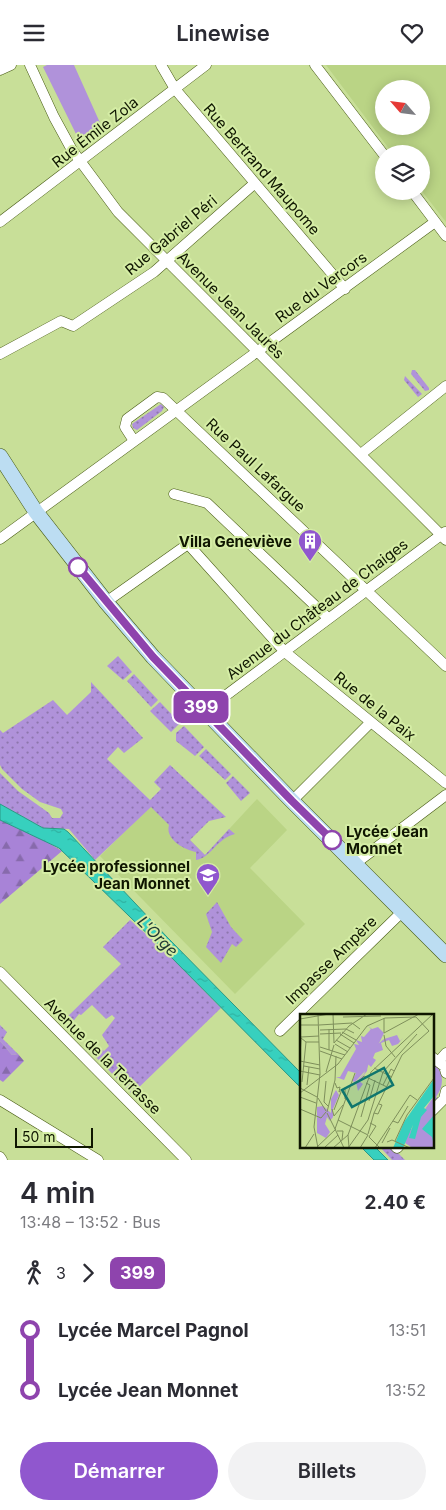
<!DOCTYPE html>
<html lang="fr">
<head>
<meta charset="utf-8">
<style>
  :root { --surface:#fff; --page:#f2f2f3; --text:#2b2b33; --muted:#7c7c81; --accent:#9057ce }
  body { margin:0; font-family:Inter,sans-serif; background:var(--page); color:var(--text); height:100vh; display:flex; flex-direction:column; font-size:19px; white-space:nowrap }
  * { box-sizing:border-box; margin:0 }
  p { font-size:16px; color:var(--muted) }
  .icon { flex:none; width:28px; height:28px; fill:none; stroke:currentColor; stroke-width:2; stroke-linecap:round; stroke-linejoin:round }
  .map { position:relative; height:1095px; overflow:hidden }
  .side { display:flex; flex-direction:column; background:var(--surface); flex:1 }
  .side>* { flex:none }
  .badge { padding:0 10px; border-radius:8px; font-size:18px; line-height:32px }
  .needle { width:32px; rotate:298deg }
  .fabs { position:absolute; left:375px; top:15px; display:grid; gap:10px }
  .fabs a { display:grid; place-items:center; width:55px; height:55px; border-radius:50%; background:var(--surface); box-shadow:0 2px 12px #0003; font-size:25px }
  .scale { position:absolute; left:15px; bottom:12px; width:78px; box-sizing:border-box; padding-left:5px; border:2px solid #0f1600; border-top:0; font-size:14px; line-height:18px; white-space:nowrap; color:#0f1600; -webkit-text-stroke:4px #d5eda5; paint-order:stroke }
  .map>.badge { position:absolute; translate:-50% -50%; box-shadow:0 0 0 2px #fff }
  .legs { display:flex; align-items:center; gap:8px; height:55px; padding:0 20px; font-size:16px }
  .legs p { margin-inline-start:auto }
  .overview { display:flex; align-items:center; justify-content:space-between; height:85px; padding:0 20px }
  h1 { font-size:28px; font-weight:600; line-height:38px }
  .primary-button { display:flex; gap:10px; margin-top:auto; padding:10px 20px }
  .primary-button a { flex:1; height:58px; border-radius:30px; background:var(--accent); color:#fff; font-size:20px; font-weight:600; line-height:58px; text-align:center }
  .primary-button a+a { background:var(--page); color:var(--text) }
  ul { padding:0 20px; list-style:none }
  li { display:flex; align-items:center; gap:18px; height:60px; font-size:19px }
  li i { display:grid; place-items:center; width:8px; height:100%; margin:0 6px; background:currentColor }
  li i::after { content:''; width:12px; height:12px; margin:-6px; border:4px solid; border-radius:50%; background:var(--surface) }
  li p { margin-inline-start:auto }
  li:first-child i { background:linear-gradient(#0000 50%,currentColor 0) }
  li:last-child i { background:linear-gradient(currentColor 50%,#0000 0) }
  header { display:flex; justify-content:space-between; align-items:center; height:65px; padding:0 20px; background:var(--surface); font-size:22px; font-weight:600 }
  .map>svg:first-child { display:block }
  .built { fill:#bad485; fill-rule:evenodd }
  .grass { fill:url(#grass-dots) }
  .forest { fill:url(#forest-firs) }
  .green { fill:#b092da }
  .water { fill:url(#water-ripples); stroke:#2b9885 }
  .lines { fill:none; stroke-linecap:round; stroke-linejoin:round }
  .street-casing { stroke:#485b14; stroke-width:11 }
  .secondary-casing { stroke:#485b14; stroke-width:16 }
  .street { stroke:#fff; stroke-width:10 }
  .secondary { stroke:#bcddf2; stroke-width:15 }
  .line-1-casing { stroke:#fff; stroke-width:11 }
  .line-1 { stroke:#8e44ad; stroke-width:8 }
  .stop-1-dot { fill:#fff; stroke:#8e44ad; stroke-width:2.5 }
  .labels { text-anchor:middle; dominant-baseline:central; stroke-width:4; stroke-linejoin:round; paint-order:stroke }
  .street-label { font-size:15px; fill:#0f1600; stroke:#d5eda5 }
  .poi-label { font-size:15px; font-weight:bold; fill:#0f1600; stroke:#d5eda5; text-anchor:end }
  .stop-label { font-size:15px; font-weight:bold; fill:#0f1600; stroke:#d5eda5; text-anchor:start }
  .water-label { font-size:16px; font-style:italic; fill:#203935; stroke:#d5eda5 }
  .inset-road { fill:none; stroke:#7e8f5b; stroke-width:1 }
  .view { fill:#0f766e; fill-opacity:0.15; stroke:#0f766e; stroke-width:2.5 }
  .inset-edge { fill:none; stroke:#0f1600; stroke-width:2.5 }
</style>
</head>
<body>
<header><svg class="icon" aria-label="menu" viewBox="0 0 24 24"><path d="M4 6h16M4 12h16M4 18h16"/></svg>Linewise<svg class="icon" aria-label="heart" viewBox="0 0 24 24"><path d="M12 20l-8-8c-3-5 5-10 8-4 3-6 11-1 8 4z"/></svg></header>
<div class="map">
<svg width="446" height="1095" viewBox="0 0 446 1095">
  <defs>
    <pattern id="grass-dots" width="8" height="8" patternUnits="userSpaceOnUse" patternTransform="scale(1.25)"><rect width="8" height="8" fill="#b092da"/><path d="M2 2h.1M6 6h.1" fill="none" stroke="#8e76ae" stroke-width="1.8" stroke-linecap="round"/></pattern>
    <pattern id="forest-firs" width="22" height="20" patternUnits="userSpaceOnUse" patternTransform="scale(1.25)"><rect width="22" height="20" fill="#a883d7"/><path d="M5 1l3.5 6h-7zM16 11l3.5 6h-7z" fill="#876aac"/></pattern>
    <pattern id="water-ripples" width="26" height="14" patternUnits="userSpaceOnUse" patternTransform="scale(1.25)"><rect width="26" height="14" fill="#37d0be"/><path d="M2 4q2-2 4 0t4 0M15 11q2-2 4 0t4 0" fill="none" stroke="#2fb2a2"/></pattern>
  </defs>
  <rect width="100%" height="100%" fill="#c8df98"/>
  <path class="built" d="M326,0h120v157l-25,-32v-36h-28zM384,24h37v37h-37z
    M257,734l30,31 -37,38 55,56 -70,70 -135,-138 54,-53 51,52z"/>
  <path class="grass" d="M412,305h3l14,18v2l-4,1 -14,-17z
    M405,311l17,18 -4,3 -14,-17z
    M161,339l3,3 -2,4 -25,19 -4,-2 -1,-4z
    M118,591l14,16 -9,8 -16,-14z
    M134,609l24,26 -7,7 -24,-26z
    M91,617l52,56 -19,15 -6,-6 -11,12 43,41 11,-11 -7,-7 16,-17 56,52 -17,4 -19,19 15,15 24,-26 6,5c-18,4 -24,24 -39,26v-8c-13,-3 -31,-13 -27,-27l-18,-18 -56,53 -26,-31 -26,-1 -43,-24v-31l18,18 31,22 3,5h8l3,-5 -2,-4 -21,-7 -18,-13 -20,-20 -2,-4v-35l3,3 50,-33 14,15 24,-23z
    M160,637l20,21 -9,9 -21,-21z
    M184,661l20,21 -9,9 -19,-15v-8z
    M206,684l25,25 -6,6 -26,-24z
    M233,711l17,17 -9,8 -15,-18z
    M217,837l14,25 12,13 -7,7 -4,-3 -11,19 -15,-16 6,-15 -6,-18z
    M130,855l33,29 58,59 -89,86 -44,-45 7,-5 9,7 5,-5 -7,-11 13,-17 -3,-3 -6,4 -14,-14 -11,10 -2,-1 -12,15 -6,-6 60,-59 -18,-17z
    M0,960l7,7 -4,7 15,15 -6,1 -12,-14z
    M379,1081h12l14,14h-13z"/>
  <path class="forest" d="M0,755l42,19 20,12 -62,53z
    M0,976l12,14 6,-1 6,7 -21,21 -3,-2z"/>
  <path class="green" d="M47,0h27l27,60 -22,15 -36,-73z
    M432,996c12,11 13,23 4,36l3,3 -7,7z"/>
  <path class="water" d="M0,739l43,24 21,1 4,3 99,105 134,136v15l-138,-139 -104,-101 -59,-28z
    M360,1081h14l14,14h-14z"/>
  <g class="lines">
    <g class="street-casing">
      <path id="street" d="M30,0l24,52 18,33 46,62 328,328
        M161,0l14,24 170,200
        M315,0l69,90
        M0,5l11,-5
        M412,126l34,45
        M0,157l206,-157
        M0,289l61,-33 12,5 81,-54 101,-89
        M134,376l-9,-14 2,-8 30,-22 6,1 283,268
        M361,389l85,-68
        M174,429l33,9 121,115
        M0,474l435,-317
        M106,537l82,-58 97,108 161,131
        M205,646l240,-179
        M292,736l79,-79
        M356,798l90,-68
        M0,907l186,188
        M280,966l123,-120
        M432,992l12,9 2,7
        M439,996l7,-8
        M0,1035l98,60
        M432,1046l12,-12 2,-8
        M395,1081l2,2 2,-2
        M0,1092l2,3"/>
    </g>
    <g class="secondary-casing">
      <path id="secondary" d="M0,391l36,56 70,90 47,55 139,144 154,154"/>
    </g>
    <use href="#street" class="street"/>
    <use href="#secondary" class="secondary"/>
  </g>
  <g class="lines">
    <g class="line-1-casing">
      <path id="line-1" d="M78,502l75,90 139,144 40,39"/>
    </g>
    <use href="#line-1" class="line-1"/>
  </g>
  <defs>
    <g id="building-pin" transform="scale(1.25)"><path d="M0 17L-7.5 6A9.5 9.5 0 1 1 7.5 6Z" fill="#9057ce" stroke="#d5eda5"/><path d="M-4-6H4V6H1V3H-1V6H-4ZM-2.5-4.3h1.7v1.8h-1.7ZM.8-4.3h1.7v1.8H.8ZM-2.5-1h1.7V.8h-1.7ZM.8-1h1.7V.8H.8Z" fill="#fff"/></g>
    <g id="school-pin" transform="scale(1.25)"><path d="M0 17L-7.5 6A9.5 9.5 0 1 1 7.5 6Z" fill="#9057ce" stroke="#d5eda5"/><path d="M0-5L7-2L0 1L-7-2ZM-4 1L0 2.5L4 1V4Q0 6-4 4Z" fill="#fff"/></g>
  </defs>
  <g fill-rule="evenodd">
    <use href="#building-pin" x="310" y="476"/>
    <use href="#school-pin" x="208" y="810"/>
  </g>
  <g class="stop-1-dot">
    <circle cx="78" cy="502" r="9"/>
    <circle cx="332" cy="775" r="9"/>
  </g>
  <g class="labels">
    <g class="street-label">
      <text transform="translate(95 67) rotate(-38)">Rue Émile Zola</text>
      <text transform="translate(262 104) rotate(49)">Rue Bertrand Maupome</text>
      <text transform="translate(171 170) rotate(-40)">Rue Gabriel Péri</text>
      <text transform="translate(321 222) rotate(-36)">Rue du Vercors</text>
      <text transform="translate(231 240) rotate(45)">Avenue Jean Jaurès</text>
      <text transform="translate(256 400) rotate(43)">Rue Paul Lafargue</text>
      <text transform="translate(317 544) rotate(-37)">Avenue du Château de Chaiges</text>
      <text transform="translate(375 641) rotate(39)">Rue de la Paix</text>
      <text transform="translate(331 895) rotate(-44)">Impasse Ampère</text>
      <text transform="translate(103 991) rotate(45)">Avenue de la Terrasse</text>
    </g>
    <g class="poi-label">
      <text x="292" y="476">Villa Geneviève</text>
      <text x="190" y="801">Lycée professionnel<tspan x="190" dy="17">Jean Monnet</tspan></text>
    </g>
    <g class="stop-label">
      <text x="346" y="766">Lycée Jean<tspan x="346" dy="17">Monnet</tspan></text>
    </g>
    <g class="water-label">
      <text transform="translate(158 871) rotate(45)">L'Orge</text>
    </g>
  </g>
  <g transform="translate(300 949)">
    <rect width="134" height="134" fill="#c8df98"/>
    <path d="M97,21l3,6 3,-3 -5,6 -6,2 -3,-6 -8,3 2,7 -8,3 -2,5 3,2 -5,7 -3,-3 -1,7 -8,10 4,3 -5,7 -2,-9 8,-8 4,-12 10,-18 6,-5z" fill="#b092da"/>
    <path d="M68,12l4,3 6,-2 6,6 -18,37 -11,12 -3,-1 4,-8 -8,-2 -4,9 -8,-3h4l16,-28 -2,-5 5,1 -3,-5 6,2 -1,-6 3,1 7,-8zM36,76l3,5 -6,14v8l-3,4 -3,-4 -2,7 5,8 -4,6 -9,-5v-26l6,-1 8,7v-14zM134,82v52l-23,-1 -6,-4 3,-9z" fill="#b092da"/>
    <path d="M134,65v17l-10,12 3,2 -6,7 -6,22 -6,-1 4,-13 -10,23h-10l11,-26zM134,101l-1,14 1,17 -2,-9 -10,-8z" fill="#37d0be"/>
    <path class="inset-road" d="M33,0l1,29M43,3l38,-1M84,4v15l35,-19M0,5l29,-5M0,11h18M19,11l33,-2 8,6M29,15v21M20,16l26,-1 8,4M42,18l14,8M20,20l21,-1M40,20l14,9M84,21l2,11 9,11M1,23l18,-1M1,24l5,4h13M36,26l14,8M34,29l15,-17 18,-12M35,30l13,8M20,33l25,8M20,37l22,8M0,43l1,-19M0,47l20,4M4,52l16,3M74,54l18,9M0,57l20,4M26,58l8,-27M61,65l3,-3 23,11M26,67l-2,21 4,4M2,68l4,-40M35,69l2,5 3,-1 -1,5 6,-4v11M7,71l2,-18M83,71l8,-16 3,2M0,74l17,9M0,79l38,-29 29,-38 18,-8M0,83l16,6M18,84l8,13M69,87l6,-21M0,95l21,9 5,-6M32,95l2,7 9,-11M34,96l7,-18M27,98l8,-32 1,-24M27,99l8,16M74,99l4,1 4,-9 -3,-1M61,103l9,-32 -4,-2M38,106l30,15M93,107l5,2 10,-17M70,109l6,3 -7,11 11,11M35,115l20,-56M35,115l9,19M37,117h6l-1,9M68,120l6,-21 28,-58 27,-24 -13,-14 -31,1M95,127l12,-26 27,-37M87,128l5,-2 18,8M82,129l8,-15M17,133l19,-18M49,133l-1,-12 23,-63 62,-58M5,134l9,-14M18,134l-4,-21 6,-53 -2,-60M24,134l14,-13M33,134l15,-13M48,134l20,-28 15,-48 34,-38M60,134l8,-13M75,134l35,-53 7,5"/>
    <path class="view" d="M84,54l9,17 -41,22 -10,-17z"/>
    <rect width="134" height="134" class="inset-edge"/>
  </g>
</svg>
<div class="fabs">
<a><svg class="needle" viewBox="-14 -14 28 28"><path d="M0-13l5 13h-10z" fill="#e53935"/><path d="M0 13l5-13h-10z" fill="#7c7c81"/></svg></a>
<a><svg class="icon" aria-label="layers" viewBox="0 0 24 24"><path d="M12 4l9 5-9 5-9-5zM3 14l9 5 9-5"/></svg></a>
</div>
<div class="scale">50 m</div>
<b class="badge" style="left:201px;top:642px;background:#8e44ad;color:#fff">399</b>
</div>
<section class="side">
<div class="overview"><div><h1>4 min</h1><p>13:48 – 13:52 · Bus</p></div><b>2.40 €</b></div>
<div class="legs"><svg class="icon" aria-label="walk" viewBox="0 0 24 24"><circle cx="13" cy="4" r="2"/><path d="M13 8l-2 6 4 7M11 14l-3 7M7 12l3-4h3l4 4"/></svg>3<svg class="icon" aria-label="forward" viewBox="0 0 24 24"><path d="M9 5l7 7-7 7"/></svg><b class="badge" style="background:#8e44ad;color:#fff">399</b></div>
<ul>
<li><i style="color:#8e44ad"></i><b>Lycée Marcel Pagnol</b><p>13:51</p></li>
<li><i style="color:#8e44ad"></i><b>Lycée Jean Monnet</b><p>13:52</p></li>
</ul>
<div class="primary-button"><a>Démarrer</a><a>Billets</a></div>
</section>
</body>
</html>
